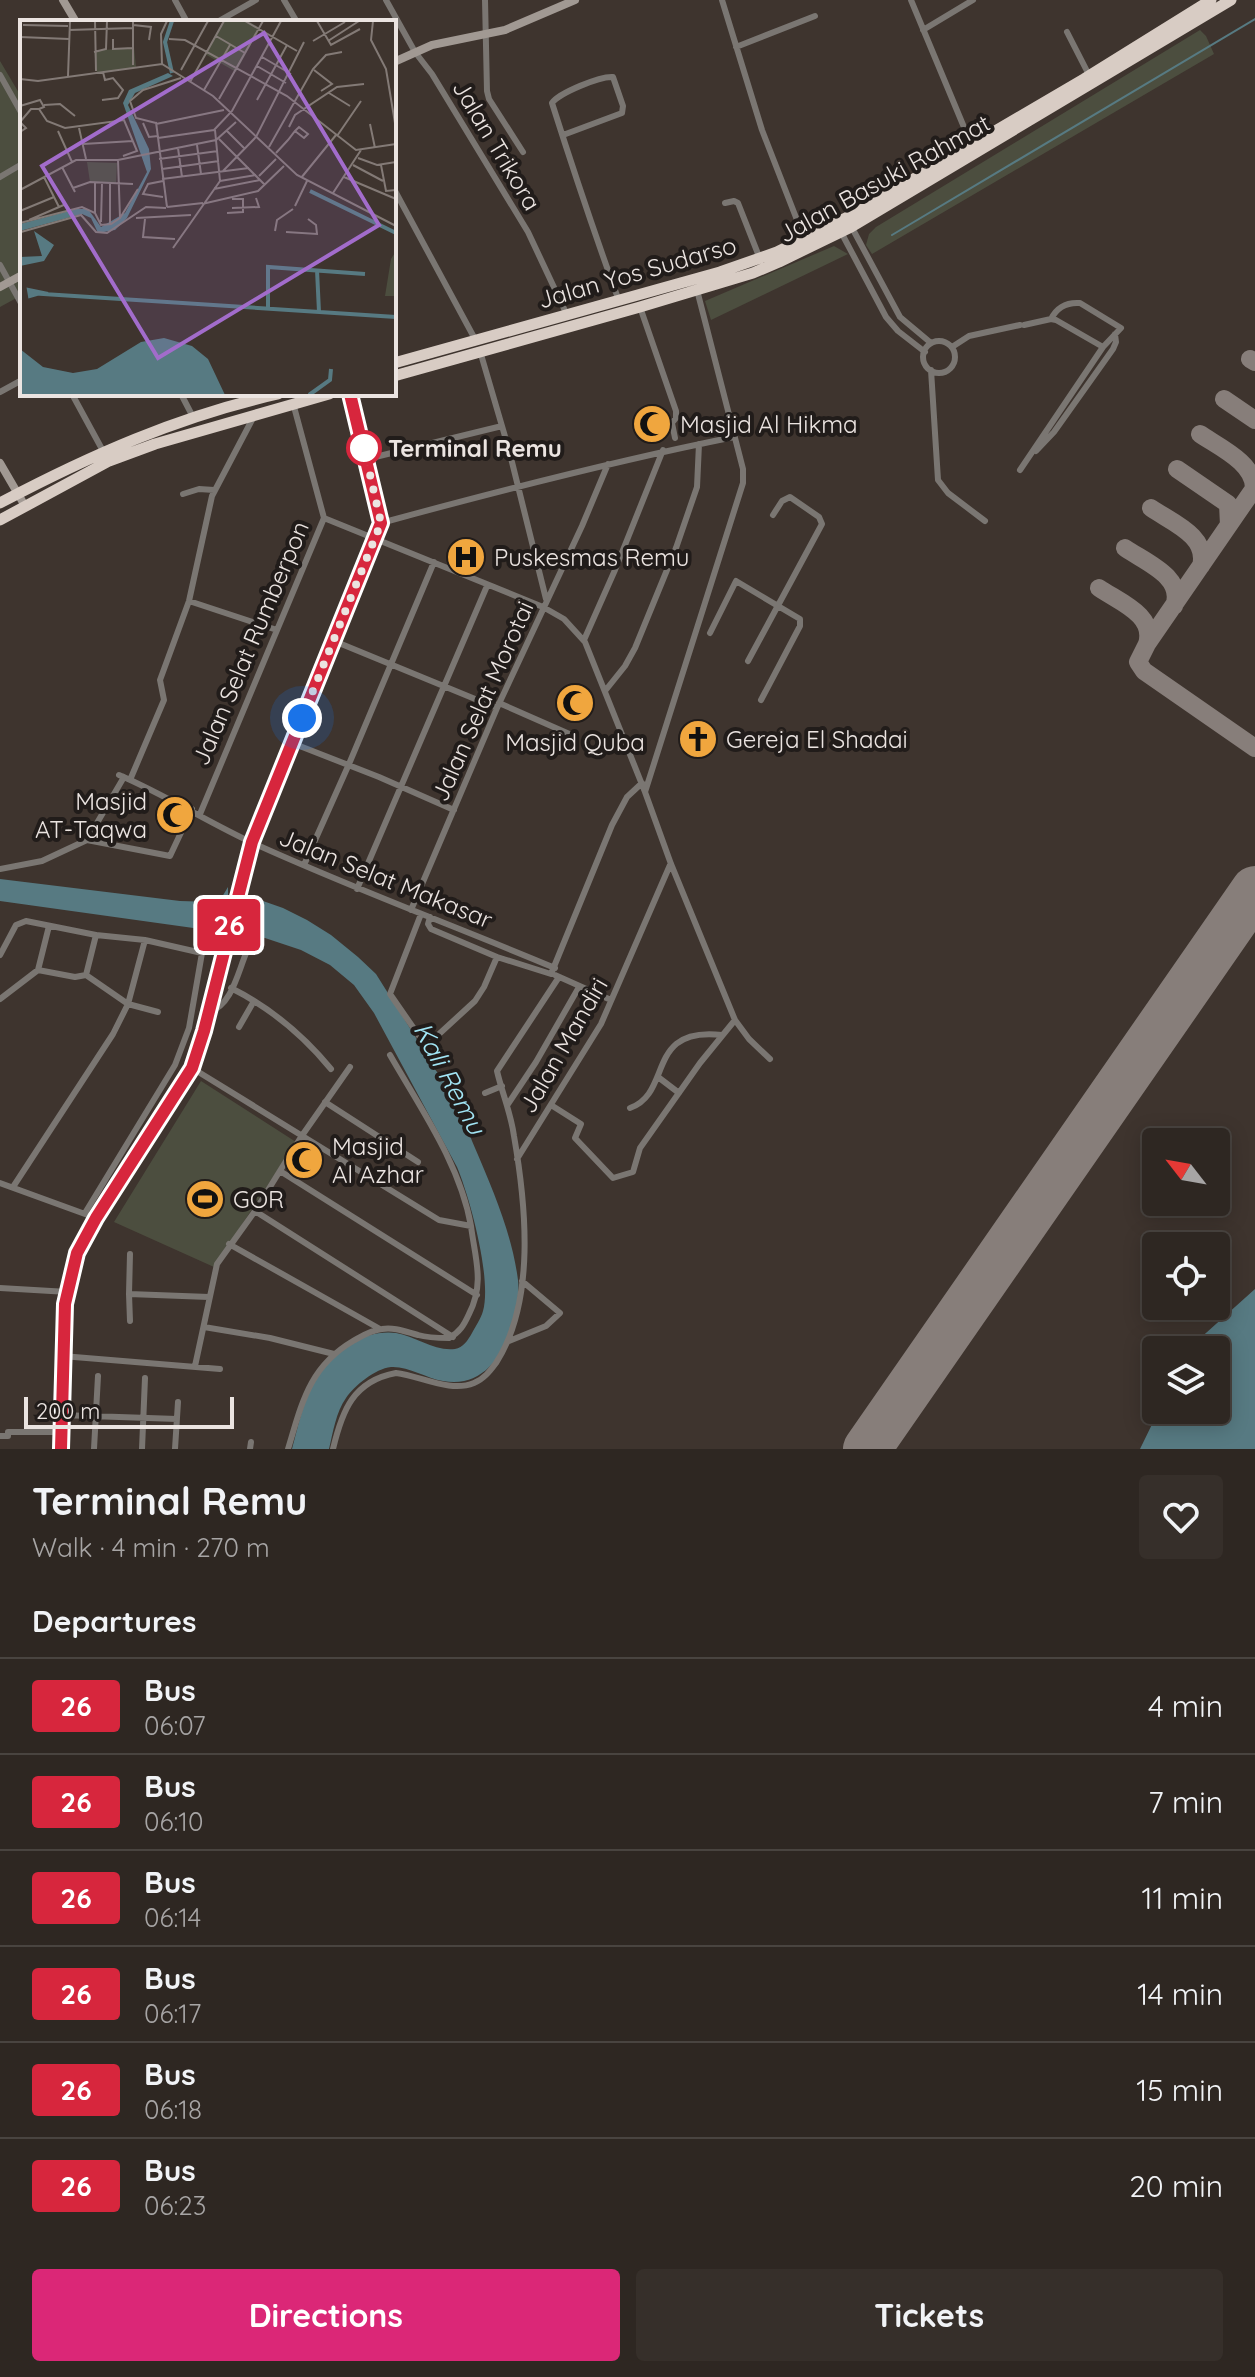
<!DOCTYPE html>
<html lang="en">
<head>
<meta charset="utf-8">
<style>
  :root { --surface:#2e2722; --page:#362f2a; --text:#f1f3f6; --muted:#a7a5a5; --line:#494440; --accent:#db2777 }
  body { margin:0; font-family:Quicksand,sans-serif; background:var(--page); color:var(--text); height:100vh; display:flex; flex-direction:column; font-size:30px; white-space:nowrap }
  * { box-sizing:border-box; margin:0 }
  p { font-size:26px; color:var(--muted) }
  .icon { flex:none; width:44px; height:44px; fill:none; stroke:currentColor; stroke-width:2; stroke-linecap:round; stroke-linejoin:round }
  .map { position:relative; height:1449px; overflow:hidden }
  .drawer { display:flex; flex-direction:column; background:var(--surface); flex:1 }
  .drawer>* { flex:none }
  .badge { padding:0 16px; border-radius:6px; font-size:28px; line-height:52px }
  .needle { width:52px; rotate:301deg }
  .tools { position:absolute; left:1142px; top:1128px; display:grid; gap:16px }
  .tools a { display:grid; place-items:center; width:88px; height:88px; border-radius:8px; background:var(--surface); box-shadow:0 4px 20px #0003,0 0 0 2px var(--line); font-size:40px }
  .scale { position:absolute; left:24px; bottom:20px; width:210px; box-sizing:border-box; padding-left:8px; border:4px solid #ebe4e1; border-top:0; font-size:22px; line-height:28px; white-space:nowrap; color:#ebe4e1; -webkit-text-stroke:6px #211c1a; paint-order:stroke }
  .you { position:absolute; width:40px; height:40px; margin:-20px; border:6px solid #fff; border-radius:50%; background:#1a73e8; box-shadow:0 0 0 12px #1a73e833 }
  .map>.badge { position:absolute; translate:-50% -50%; box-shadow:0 0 0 4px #fff }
  h2 { padding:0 32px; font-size:30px; line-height:72px }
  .round { display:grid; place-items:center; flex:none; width:84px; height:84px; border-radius:8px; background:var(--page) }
  .head { display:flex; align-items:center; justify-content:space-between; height:136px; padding:0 32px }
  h1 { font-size:38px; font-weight:700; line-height:60px }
  .cta { display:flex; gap:16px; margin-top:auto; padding:16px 32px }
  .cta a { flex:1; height:92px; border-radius:8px; background:var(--accent); color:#fff; font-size:32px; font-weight:700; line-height:92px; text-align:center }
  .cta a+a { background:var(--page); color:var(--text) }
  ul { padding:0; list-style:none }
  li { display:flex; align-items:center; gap:24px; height:96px; padding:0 32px; border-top:2px solid var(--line) }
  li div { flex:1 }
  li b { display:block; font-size:30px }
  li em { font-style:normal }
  li .badge { min-width:88px; font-weight:700; text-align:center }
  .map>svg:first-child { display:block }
  .green { fill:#4c4e3f }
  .water { fill:#577a82 }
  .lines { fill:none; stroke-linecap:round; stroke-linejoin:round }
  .stream { stroke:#577a82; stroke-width:2 }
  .taxiway { stroke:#877e7a; stroke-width:18 }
  .runway { stroke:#877e7a; stroke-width:48 }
  .street { stroke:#7a7672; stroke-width:6 }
  .secondary { stroke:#a19993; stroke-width:8 }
  .highway { stroke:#d8ccc4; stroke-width:11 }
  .line-casing { stroke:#fff; stroke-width:18 }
  .line { stroke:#d7263d; stroke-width:12 }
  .walk { stroke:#ebe4e1; stroke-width:8; stroke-dasharray:0 14.4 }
  .stop-dot { fill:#fff; stroke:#d7263d; stroke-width:4 }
  .labels { text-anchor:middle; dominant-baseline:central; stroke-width:8; stroke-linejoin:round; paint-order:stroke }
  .street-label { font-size:24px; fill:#ebe4e1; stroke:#211c1a }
  .poi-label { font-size:24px; fill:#ebe4e1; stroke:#211c1a; text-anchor:start }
  .stop-label { font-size:24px; font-weight:bold; fill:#ebe4e1; stroke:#211c1a; text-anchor:start }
  .water-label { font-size:26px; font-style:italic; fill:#a2e6f6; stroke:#211c1a }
  .inset-river { fill:none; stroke:#577a82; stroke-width:4 }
  .inset-road { fill:none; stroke:#837a76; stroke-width:2 }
  .view { fill:#a26ccb; fill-opacity:0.15; stroke:#a26ccb; stroke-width:4 }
  .inset-edge { fill:none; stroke:#ebe4e1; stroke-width:4 }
</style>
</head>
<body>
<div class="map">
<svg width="1255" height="1449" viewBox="0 0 1255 1449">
  <rect width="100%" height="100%" fill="#3e342e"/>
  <path class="green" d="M1200,30l6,6 8,18 -342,200 -6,-9 3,-11 7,-7z
    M0,61l22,37v197l-22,12z
    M834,246l14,8 -137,66 -6,-19z
    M201,1081l95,61 -82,125 -100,-45z"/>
  <path class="water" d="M0,879l180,22 33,1 9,-5 6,-10v10l22,8 13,-4 20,7 24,12 24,15 27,22 18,17 42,67c7,20 23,33 33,51 10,18 16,37 24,56 18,42 37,86 43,132 2,16 -3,32 -7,48 -9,32 -32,60 -68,53 -17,-3 -35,-15 -52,-14 -16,2 -36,18 -45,31 -10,14 -13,34 -17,51h-37c7,-25 12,-54 27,-75 16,-25 48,-45 77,-41 19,3 40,19 59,16 8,-1 13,-9 17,-16 4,-7 9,-15 11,-22 9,-32 -13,-113 -26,-144l-83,-154 -20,-28 -24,-20 -29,-15 -36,-12 -265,-37z
    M1255,1289v160h-115l19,-39h57v-60h-29z"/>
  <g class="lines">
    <path class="stream" d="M892,235l363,-216"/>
    <path class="taxiway" d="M1250,359l5,3
      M1224,399l31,21
      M1200,434c19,13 55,29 54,55
      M1177,469l51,35 1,21
      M1255,487l-108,157 -9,18 6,9 111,77
      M1151,508c20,14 58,28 50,58
      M1125,548c20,14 60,29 49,58
      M1099,588c20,14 57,27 48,56"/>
    <path class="runway" d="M867,1449l388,-559"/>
    <path class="street" d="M175,0l12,22
      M284,0l13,22
      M386,0l29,52 17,22 96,158 39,83
      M485,0l2,91 2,8 34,53
      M722,0l40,130 42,108
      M911,0l60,144
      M217,22l39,-22
      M923,30l50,-30
      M1067,32l22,43
      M736,47l79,-31
      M0,75l22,39
      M563,135l59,-22 1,-7 -10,-29c-13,-1 -54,16 -61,26 21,66 43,132 67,198
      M0,177l22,-13
      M394,189l82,152
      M725,203l9,-2 4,2 22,56
      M850,224l50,93 31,26
      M841,232l45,85 12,14 27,21
      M0,265l22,40
      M640,307l36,104v7l-4,5 3,15
      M1024,325l27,-6 5,1 47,27
      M923 357a16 16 0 1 1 32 0a16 16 0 1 1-32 0Z
      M952,347l17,-11 51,-11
      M480,351l29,99 37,149
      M931,370l7,110 10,13 37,28
      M0,392l22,-12
      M72,394l31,57
      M181,394l12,23
      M1036,451l18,-19 59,-83 3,-7 -1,-8
      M367,459l135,-33
      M1020,470l83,-123 18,-19 -41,-25c-14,-1 -23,4 -29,16
      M183,494l16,-5 15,1
      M324,518l219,89 21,12 21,23 60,150 26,72 64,156 14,19 21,20
      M381,523c117,-32 234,-62 353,-86
      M189,601l88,29
      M710,633l26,-52 64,38v7l-39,74
      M584,640l31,-70 48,-120
      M334,641l163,67
      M748,661l74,-137 -3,-7 -29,-20 -8,4 -9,14
      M605,691l20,-25 10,-18 41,-100 21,-61 2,-43
      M499,703l75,33
      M292,743l87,34 75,33
      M119,775c47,20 90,48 136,69 99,45 200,82 300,124
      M130,780l34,-80 -4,-20 29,-79 23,-105 41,-78
      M645,792l98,-309v-14l-46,-179
      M200,814l124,-296 -31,-115
      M87,840l83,16 22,-47
      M304,865l45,-101 85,-202
      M0,869l42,-8 45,-21 37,-63
      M357,889l130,-303
      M411,910l86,-202 85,-182 26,-62
      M421,914l-31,80 36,52 49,-45 9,-14 13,-30
      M430,917l-2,7 3,5 66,28 54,17 61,-149 15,-28 15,-14
      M0,955l16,-30 10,-4 70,14 49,5 57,13 -13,75 -14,37 -90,148
      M38,970l37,7 11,-2 10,-40
      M86,975l42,29 30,8
      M555,975l56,25
      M231,988c40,20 72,47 100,81
      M0,999l38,-29 11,-44
      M209,1012c23,-6 29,-41 38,-61
      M239,1027l15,-26
      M390,1055c31,54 70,109 81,171
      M192,1068l247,152 32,6c4,32 14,57 -2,88 -5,11 -9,18 -20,24 -10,0 -21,0 -31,-3 -12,-3 -23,-8 -36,-6 -11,1 -20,7 -29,12 -44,26 -51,62 -65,108
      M658,1077l21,16
      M485,1093l17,-7
      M325,1102l93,60
      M508,1104l28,-42 43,-75
      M551,1105l30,19 -6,14 38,40 20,-6 7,-24 60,-85 35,-43
      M630,1108c43,-15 15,-82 92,-73
      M517,1159l84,-135 69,-159
      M280,1171l197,124
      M0,1183l96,35
      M13,1187l100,-153 15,-30 17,-64
      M255,1211l198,126
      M229,1244l151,85
      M0,1288l68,4
      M129,1294l1,-40
      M130,1321l-1,-27 80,3
      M204,1327l66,11 64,16
      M509,1341l37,-15 14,-13 -38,-32
      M62,1356l158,13
      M195,1366l22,-102 38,-53 46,-74 49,-70
      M61,1415l116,4
      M0,1436h8v-4h53
      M94,1449l4,-73
      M142,1449l3,-71
      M175,1449l3,-47
      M250,1449l1,-7
      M333,1449c9,-38 20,-68 63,-76 25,3 54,20 78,10 10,-4 16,-12 22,-20 40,-62 30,-158 18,-227 -3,-23 -12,-43 -17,-65l62,-94"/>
    <path class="secondary" d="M63,0l13,22
      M394,62l38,-17 73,-15 70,-30
      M0,287l22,-12
      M0,463l25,43
      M61,1449l4,-145 12,-51 31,-55 84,-130 19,-63 41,-163 129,-319 -31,-129"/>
    <path class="highway" d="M394,363l326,-91 57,-20 77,-38 230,-135 127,-79
      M394,376l246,-69 113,-34 26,-11 72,-35 380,-227
      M0,503c89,-47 179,-87 278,-109
      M0,520l109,-59 46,-17 174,-50"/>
  </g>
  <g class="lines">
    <g class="line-casing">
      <path id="line" d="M61,1449l4,-145 12,-51 19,-35 96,-150 12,-37 48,-189 129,-319 -31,-129"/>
    </g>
    <use href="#line" class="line"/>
    <path class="walk" d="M302,718l79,-195 -17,-75"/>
  </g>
  <defs>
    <g id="mosque-disc" transform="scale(2)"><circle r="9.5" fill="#f0a63e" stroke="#211c1a"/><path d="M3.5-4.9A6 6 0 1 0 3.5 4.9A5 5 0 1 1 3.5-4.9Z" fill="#111"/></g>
    <g id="hospital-disc" transform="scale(2)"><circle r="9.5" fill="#f0a63e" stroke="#211c1a"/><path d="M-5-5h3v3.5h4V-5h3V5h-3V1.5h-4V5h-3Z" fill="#111"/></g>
    <g id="church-disc" transform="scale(2)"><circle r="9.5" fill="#f0a63e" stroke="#211c1a"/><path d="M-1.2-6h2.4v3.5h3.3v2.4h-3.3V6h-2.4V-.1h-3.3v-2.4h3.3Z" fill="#111"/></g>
    <g id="stadium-disc" transform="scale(2)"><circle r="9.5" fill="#f0a63e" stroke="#211c1a"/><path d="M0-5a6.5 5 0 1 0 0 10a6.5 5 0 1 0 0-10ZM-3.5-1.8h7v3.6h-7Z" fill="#111"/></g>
  </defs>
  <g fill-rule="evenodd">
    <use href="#mosque-disc" x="652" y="424"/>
    <use href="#hospital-disc" x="466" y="557"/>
    <use href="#mosque-disc" x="575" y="703"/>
    <use href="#church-disc" x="698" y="739"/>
    <use href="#mosque-disc" x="175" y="815"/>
    <use href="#mosque-disc" x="304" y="1160"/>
    <use href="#stadium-disc" x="205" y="1199"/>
  </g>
  <circle class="stop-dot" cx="364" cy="448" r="16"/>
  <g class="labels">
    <g class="street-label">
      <text transform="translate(497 145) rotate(59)">Jalan Trikora</text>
      <text transform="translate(884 178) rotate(-29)">Jalan Basuki Rahmat</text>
      <text transform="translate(637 272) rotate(-16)">Jalan Yos Sudarso</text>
      <text transform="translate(250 643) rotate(-67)">Jalan Selat Rumberpon</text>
      <text transform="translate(482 701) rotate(-66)">Jalan Selat Morotai</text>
      <text transform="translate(386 878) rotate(22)">Jalan Selat Makasar</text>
      <text transform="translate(563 1045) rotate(-60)">Jalan Mandiri</text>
    </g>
    <g class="poi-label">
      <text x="680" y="424">Masjid Al Hikma</text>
      <text x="494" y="557">Puskesmas Remu</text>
      <text x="726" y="739">Gereja El Shadai</text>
      <text x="575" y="742" text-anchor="middle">Masjid Quba</text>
      <text x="147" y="801" text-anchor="end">Masjid<tspan x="147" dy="28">AT-Taqwa</tspan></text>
      <text x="332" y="1146">Masjid<tspan x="332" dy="28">Al Azhar</tspan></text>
      <text x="233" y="1199">GOR</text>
    </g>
    <g class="stop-label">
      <text x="388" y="448">Terminal Remu</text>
    </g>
    <g class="water-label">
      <text transform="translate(450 1078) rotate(62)">Kali Remu</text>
    </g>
  </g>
  <g transform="translate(20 20)">
    <rect width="376" height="376" fill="#3e342e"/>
    <path d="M203,1h25l12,7 -24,44 -31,-18zM114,27l2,20 -39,7 -3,-23zM67,142l30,1 -1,20 -26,-1zM376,231v45h-11l6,-37z" fill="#4c4e3f"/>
    <path d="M148,53l5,3 -38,17 -7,12 21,44 2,20 -24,49 -12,12 -17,3 -7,-15 -9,-4 -62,17v-7l56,-15h12l13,18 24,-14 22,-41 -24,-69 6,-13zM14,211l20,14 -10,16 -24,5v-9l22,-1zM144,318l28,8 16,13 17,36h-205v-46l23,18 30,6 24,-4 44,-27z" fill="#577a82"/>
    <path class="inset-river" d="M152,53l-7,-31 7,-21M290,171l86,42M297,250l2,42M8,273l368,24M20,273l-10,3 -1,-6 19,4M248,288v-41l97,7M289,375l21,-15 1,-11"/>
    <path class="inset-road" d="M75,1l1,50M113,1v44M225,1l52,30M297,1l14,24 29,-16M353,1l-2,19 15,29 10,60M3,5l45,1M113,5l18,2 -2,13M49,10l64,-2M196,16l29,17M0,17l49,2M93,19v10l20,-1M149,19l16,1 102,56 69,54 40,-6M293,21l32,-19M308,21l31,-20M74,32l12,-3 1,-28M242,37l29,17M142,44l-1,-30 6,-13M237,46l29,17M161,50l27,-49M294,50l18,14 -11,7M48,56l2,-55M0,59l18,2 124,-17 51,32 84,79 99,51M170,62l34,-61M184,70l26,-45M309,73l21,13M199,79l44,-78M82,80l16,-2 5,-8 -10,-12 -8,2 -2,-8M237,80l30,-55M24,85l16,-1 15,12M0,86l20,-6 4,7 -5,2M19,89l8,12 18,7 59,-8 13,31 -14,5M136,102l11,85M123,103l6,14 9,-1M136,103l-20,-5 -6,-17 13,-11 38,-12M136,104l68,-14M350,104l5,24M269,107l6,-12 42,-28 27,-3M59,108l7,31M38,111l14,31M207,111l18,18M0,112l6,-4 -6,-6 11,-13h8M317,116l24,-35M138,118l56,-8 18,-19 49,-90M199,119l46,46M63,124l50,-3M177,125l4,29M249,127l44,-78 13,-14 16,-3M158,128l4,29M256,133l12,-13 7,-9 4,-4 9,7 -4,4 -9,-7M338,138l19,7 19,-3M139,139l59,-8M333,145l30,16M361,145l5,26 10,-1M42,147l13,25M142,149l57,-8M203,151l33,-34 48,-95M239,156l17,-17M24,157l15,30M324,157l52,22M281,158l35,-43M142,159l87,-11M143,161l-15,3 -5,10 20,3M200,161l36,-6M75,162v31M53,168l17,-6 43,2M194,169l46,-9M0,170l56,-30h42l98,-20 20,-18M313,173l28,-43M182,184l56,-13 26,-25M275,186l12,-25M147,187l36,-4M212,188l27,-1 -3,-9M0,191l34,-14M207,193l16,-1v-13h-11M100,198l18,-29M116,198l55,-3M125,199l-2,18 32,2M9,200l37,-16M81,202l1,-39M0,203l62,-16 13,6 6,12 10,-1 9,-6 -2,-58M90,205v-42M255,211l2,-11 16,-11M1,212l60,-17 15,17 11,1 39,-26 20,1M266,212l31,2 -1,-9 -8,-6M153,228l47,-67 -5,-51"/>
    <path class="view" d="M244,13l115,192 -221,133 -116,-192z"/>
    <rect width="376" height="376" class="inset-edge"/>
  </g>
</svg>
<div class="tools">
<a><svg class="needle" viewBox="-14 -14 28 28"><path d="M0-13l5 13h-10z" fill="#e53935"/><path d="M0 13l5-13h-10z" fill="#a7a5a5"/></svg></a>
<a><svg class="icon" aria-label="locate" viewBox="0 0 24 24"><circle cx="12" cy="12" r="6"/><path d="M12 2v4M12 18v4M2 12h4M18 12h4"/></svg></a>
<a><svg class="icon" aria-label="layers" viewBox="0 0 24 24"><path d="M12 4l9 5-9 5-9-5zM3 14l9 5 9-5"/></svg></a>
</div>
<div class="scale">200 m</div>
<div class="you" style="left:302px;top:718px"></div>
<b class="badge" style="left:229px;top:925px;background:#d7263d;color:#fff">26</b>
</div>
<section class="drawer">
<div class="head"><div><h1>Terminal Remu</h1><p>Walk · 4 min · 270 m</p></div><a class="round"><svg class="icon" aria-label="heart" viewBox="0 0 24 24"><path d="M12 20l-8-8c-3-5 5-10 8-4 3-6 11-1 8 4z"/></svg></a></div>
<h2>Departures</h2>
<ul>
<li><span class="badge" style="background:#d7263d;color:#fff">26</span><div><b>Bus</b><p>06:07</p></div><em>4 min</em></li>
<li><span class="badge" style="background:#d7263d;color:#fff">26</span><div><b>Bus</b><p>06:10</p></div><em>7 min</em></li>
<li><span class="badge" style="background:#d7263d;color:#fff">26</span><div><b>Bus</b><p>06:14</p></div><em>11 min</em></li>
<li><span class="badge" style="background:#d7263d;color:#fff">26</span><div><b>Bus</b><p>06:17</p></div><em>14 min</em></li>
<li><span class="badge" style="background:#d7263d;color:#fff">26</span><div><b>Bus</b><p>06:18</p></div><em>15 min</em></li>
<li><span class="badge" style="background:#d7263d;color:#fff">26</span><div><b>Bus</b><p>06:23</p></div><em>20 min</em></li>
</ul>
<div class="cta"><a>Directions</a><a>Tickets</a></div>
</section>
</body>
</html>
